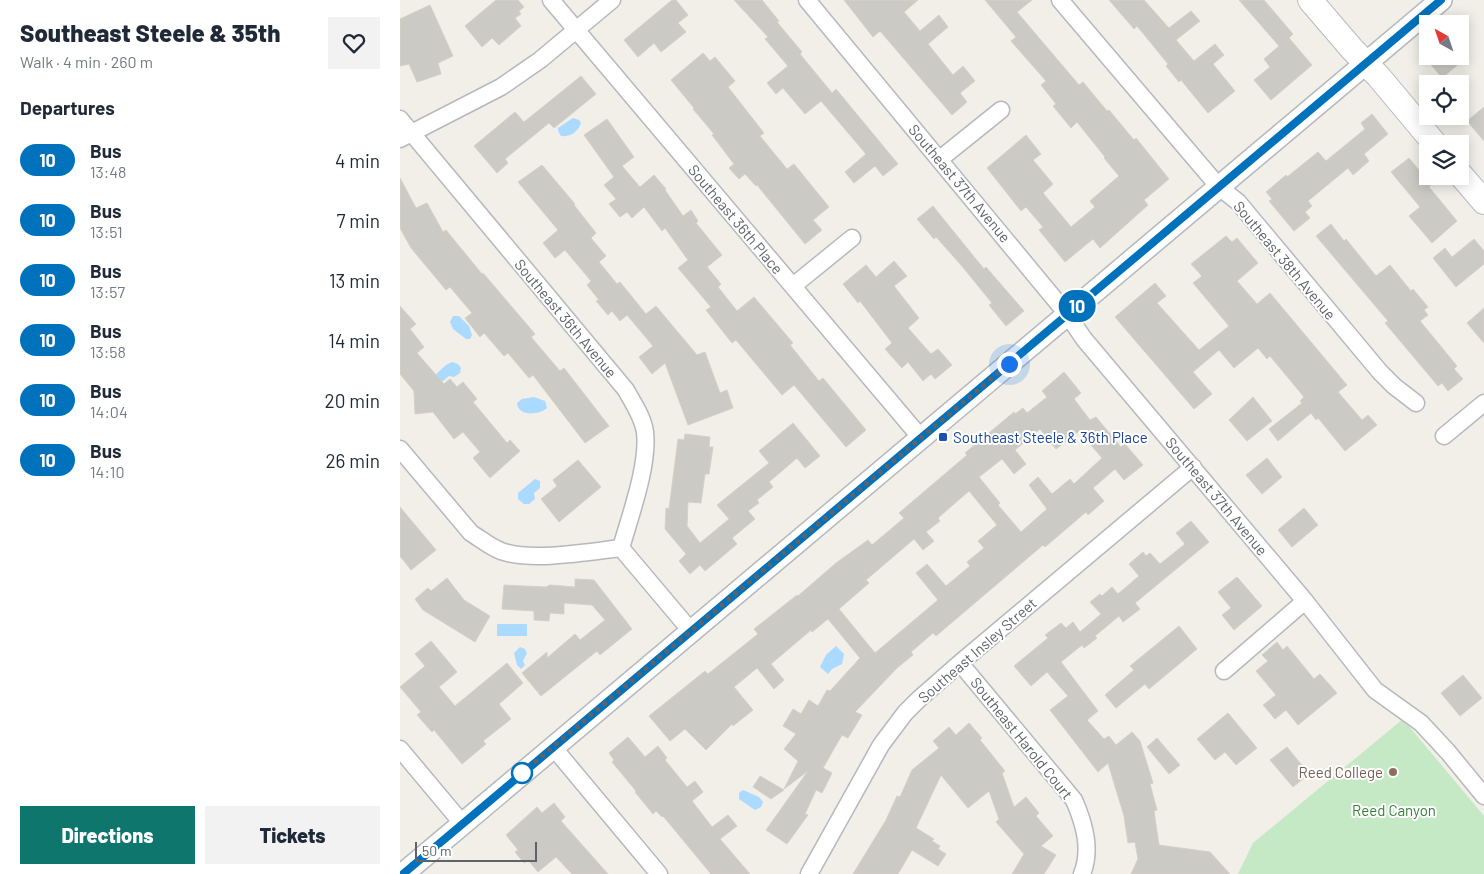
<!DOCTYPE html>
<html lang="en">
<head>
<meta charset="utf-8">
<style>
  :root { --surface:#fff; --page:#f2f2f3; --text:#1f2937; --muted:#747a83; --accent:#0f766e }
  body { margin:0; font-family:Barlow,sans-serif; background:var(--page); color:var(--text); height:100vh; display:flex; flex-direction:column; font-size:19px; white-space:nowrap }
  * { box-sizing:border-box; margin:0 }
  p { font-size:16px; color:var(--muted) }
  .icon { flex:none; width:28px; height:28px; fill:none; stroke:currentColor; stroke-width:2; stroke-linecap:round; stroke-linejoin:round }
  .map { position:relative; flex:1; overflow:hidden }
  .side { display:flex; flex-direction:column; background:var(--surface); width:400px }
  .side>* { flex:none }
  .badge { padding:0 10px; border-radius:16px; font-size:18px; line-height:32px }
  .needle { width:32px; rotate:320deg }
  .fabs { position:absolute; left:1019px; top:15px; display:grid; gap:10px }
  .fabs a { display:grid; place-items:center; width:50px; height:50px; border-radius:0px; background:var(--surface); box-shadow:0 2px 12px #0003; font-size:25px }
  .scale { position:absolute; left:15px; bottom:12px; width:122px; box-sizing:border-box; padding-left:5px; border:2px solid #5f6368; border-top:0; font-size:14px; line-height:18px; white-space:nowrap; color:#5f6368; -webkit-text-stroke:4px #fff; paint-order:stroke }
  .you { position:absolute; width:25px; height:25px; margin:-12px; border:4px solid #fff; border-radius:50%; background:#1a73e8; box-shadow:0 0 0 8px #1a73e833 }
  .map>.badge { position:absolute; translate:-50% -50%; box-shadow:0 0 0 2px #fff }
  h2 { padding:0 20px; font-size:19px; line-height:45px }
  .round { display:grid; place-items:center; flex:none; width:52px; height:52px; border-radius:0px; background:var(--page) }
  .head { display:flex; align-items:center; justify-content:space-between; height:85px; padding:0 20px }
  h1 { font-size:24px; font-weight:800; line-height:38px }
  .primary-button { display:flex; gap:10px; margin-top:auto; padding:10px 20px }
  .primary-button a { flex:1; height:58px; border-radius:0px; background:var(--accent); color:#fff; font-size:20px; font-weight:800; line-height:58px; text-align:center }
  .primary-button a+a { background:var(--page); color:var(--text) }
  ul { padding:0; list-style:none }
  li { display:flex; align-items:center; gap:15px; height:60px; padding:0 20px }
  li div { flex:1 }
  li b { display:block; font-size:19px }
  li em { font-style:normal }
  li .badge { min-width:55px; font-weight:700; text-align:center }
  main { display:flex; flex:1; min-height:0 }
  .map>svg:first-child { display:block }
  .green { fill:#c5e8c5 }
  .water { fill:#aadaff }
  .building { fill:#cccac5; stroke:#d6d1c6; fill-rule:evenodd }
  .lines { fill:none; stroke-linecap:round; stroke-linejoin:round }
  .minor-casing { stroke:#b5b8bc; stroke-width:19 }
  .tertiary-casing { stroke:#b5b8bc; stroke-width:24 }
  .secondary-casing { stroke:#b6babf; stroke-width:26 }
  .minor { stroke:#fff; stroke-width:16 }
  .tertiary { stroke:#fff; stroke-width:21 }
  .secondary { stroke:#fff; stroke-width:24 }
  .line-casing { stroke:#fff; stroke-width:11 }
  .line { stroke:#0072bc; stroke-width:8 }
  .walk { stroke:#5f6368; stroke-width:5; stroke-dasharray:0 9 }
  .transit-dot { fill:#1a4fb4; stroke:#fff; stroke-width:2 }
  .education-dot { fill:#8d6e63; stroke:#fff; stroke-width:2 }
  .stop-dot { fill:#fff; stroke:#0072bc; stroke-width:2.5 }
  .labels { text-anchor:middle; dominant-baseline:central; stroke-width:4; stroke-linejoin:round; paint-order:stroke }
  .street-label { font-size:15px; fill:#5f6368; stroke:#fff }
  .transit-label { font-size:15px; fill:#164399; stroke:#fff; text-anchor:start }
  .education-label { font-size:15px; fill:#785e54; stroke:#fff; text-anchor:end }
  .park-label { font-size:15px; fill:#348238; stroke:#fff }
</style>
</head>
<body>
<main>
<section class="side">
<div class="head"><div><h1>Southeast Steele &amp; 35th</h1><p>Walk · 4 min · 260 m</p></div><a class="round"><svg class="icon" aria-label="heart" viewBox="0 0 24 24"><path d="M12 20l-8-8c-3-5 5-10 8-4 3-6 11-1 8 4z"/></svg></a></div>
<h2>Departures</h2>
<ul>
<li><span class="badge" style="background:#0072bc;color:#fff">10</span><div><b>Bus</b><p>13:48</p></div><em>4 min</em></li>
<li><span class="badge" style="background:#0072bc;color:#fff">10</span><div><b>Bus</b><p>13:51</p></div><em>7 min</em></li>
<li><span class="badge" style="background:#0072bc;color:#fff">10</span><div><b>Bus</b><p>13:57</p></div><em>13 min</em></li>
<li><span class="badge" style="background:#0072bc;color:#fff">10</span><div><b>Bus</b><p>13:58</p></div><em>14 min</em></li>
<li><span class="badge" style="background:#0072bc;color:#fff">10</span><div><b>Bus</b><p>14:04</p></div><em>20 min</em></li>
<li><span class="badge" style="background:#0072bc;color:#fff">10</span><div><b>Bus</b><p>14:10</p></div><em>26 min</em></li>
</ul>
<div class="primary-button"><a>Directions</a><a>Tickets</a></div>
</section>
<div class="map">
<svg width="1084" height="874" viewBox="0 0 1084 874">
  <rect width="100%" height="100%" fill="#f1efe8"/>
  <path class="green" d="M1003,719l81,97v58h-246l15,-31z"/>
  <path class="water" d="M173,118l6,2 2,3c-3,9 -11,14 -20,13l-3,-5v-3z
    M53,316h6l10,10 3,9 -2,4h-4l-13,-10 -3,-7z
    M52,362l6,2 3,4 -1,5 -6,4 -5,-1 -10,8 -5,-8 12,-11z
    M134,397l11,4 2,7c-8,7 -29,9 -30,-5l5,-4z
    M135,479l5,2v7l-6,5 1,6 -6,5h-5l-6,-5v-6z
    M97,624h30v12h-30z
    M436,646l8,8 -2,10 -10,5 -4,5 -8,-7 6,-12z
    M120,647l5,2 2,4 -4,8 2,4 -4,4 -4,-4 -3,-12z
    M343,790l16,7 4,5 -2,5 -6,3 -16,-11v-6z"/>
  <path class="building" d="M96,0h22l6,7 -5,4 2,3 -6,4 6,8 -22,19 -7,-7 -10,9 -17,-21z
    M272,0h4l12,15 -10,8 8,9 -25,20 -7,-9 -16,14 -14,-17z
    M334,0h28l17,21 -2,1 25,30 -2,2 32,39 4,-4 62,75 -15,12 -8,-10 -21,17 -9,-11 21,-18 -45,-53 -16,13 -22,-26 -7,6 -9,-11 21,-17 -23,-27 3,-2z
    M444,0h74l-14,12 16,19 19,-16 9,12 -20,17 25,31 10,-9 12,15 -15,12 7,9 -15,13 -72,-84 -7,6z
    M585,0h47l-15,12 62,73 4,-3 24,29 2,-1 25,30 2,-2 33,41 -25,21 4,5 -48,43 -7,-9 -28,23 -26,-32 4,-3 -17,-20 -5,4 -34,-43 39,-33 15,19 -8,6 20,24 -10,9 28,34 24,-20 -5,-6 29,-25 -15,-18 1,-1 -28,-35 -6,6 -18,-22 3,-2 -15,-19 5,-4 -35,-40 5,-4z
    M709,0h35l25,28 22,-17 9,10 -24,19 18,21 21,-17 9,11 -11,9 22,27 -27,22 -27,-33 -2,2 -13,-16 2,-2 -31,-38 -3,3z
    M839,0h25l29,34 -4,4 23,27 -41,35 -17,-20 16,-13 -6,-8 15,-13z
    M30,5l23,51 -15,7 3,11 -24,8 -8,-18 -9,2v-47z
    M303,53l7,8 5,-4 20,24 -7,6 36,46 -4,3 27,33 7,-5 35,43 -16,13 9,10 -17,14 -48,-59 -1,1 -11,-12 -6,5 -10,-11 5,-4 -22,-29 2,-1 -21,-25 1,-1 -23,-28z
    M1024,56h44l-26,22z
    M181,76l15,18 -42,34 -5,-5 -44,36 3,4 -11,10 -23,-27 41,-34 9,10z
    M1084,107v34l-17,-20z
    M972,114l16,20 -24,20 5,7 -16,14 -5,-7 -40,33 4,5 -7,6 5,6 -16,13 -25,-30 3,-2 -6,-7 20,-17 1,2 31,-25 8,9 39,-32 -4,-6z
    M207,119l27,38 -12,9 18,21 14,-12 12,14 -1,1 18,26 8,-6 7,11 -2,2 26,32 -15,12 14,17 -3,3 19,24 17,-14 39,46 -3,2 29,36 4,-3 43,52 -20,17 -52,-62 -12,10 -46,-55 -4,3 -26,-33 5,-3 -33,-39 10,-8 -23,-32 -3,3 -18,-24 -12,11 -5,-6 -7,5 -11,-13 7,-5 -12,-14 10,-8 -30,-42z
    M1009,158l22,27 -2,2 28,34 -25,22 -23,-27 11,-9 -29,-35z
    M142,165l33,39 -1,1 22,28 -5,5 15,18 -7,6 18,22 3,-2 26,32 10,-8 41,49 8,-3 15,41 7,-3 6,18 -45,17 -23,-62 -13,11 -13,-17 14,-11 -26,-31 -7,6 -8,-10 -4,4 -12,-14 3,-1 -12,-15 4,-4 -26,-31 -10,8 -12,-15 15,-13 -40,-48z
    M0,178l16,30 11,-5 16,29 3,-2 36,44 1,-1 52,61 -4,3 29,34 4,-3 45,58 -24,17 -52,-68 -4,3 -21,-25 -4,3 -20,-23 -4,4 -15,-19 7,-5 -22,-26 -4,3 -35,-42 -11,-20z
    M533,206l51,63 2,-2 38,44 -18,15 -17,-21 3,-2 -31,-38 -25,-28 -2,2 -17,-20z
    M931,224l13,17 2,-2 30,37 14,-11 21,26 2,-2 15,18 -4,3 4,5 -8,6 37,45 -3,3 9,10 -15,12 -6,-8 -4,3 -53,-63 3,-2 -72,-85z
    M826,236l6,6 5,-4 21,25 -21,18 20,23 13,-11 77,92 -9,7 24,28 6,-5 9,10 -32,26 -27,-33 -2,2 -5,-7 -33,28 -9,-12 33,-26 -2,-2 4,-4 -34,-41 -3,3 -9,-11 -24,20 -15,-18 -26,22 19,22 -18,15 -79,-92 40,-34 11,13 -9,7 42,47 30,-24 -36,-43 9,-7 -11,-12z
    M1074,239l10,12v13l-28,23 -23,-29 12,-10 7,9z
    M494,261l13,15 -13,10 25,32 -11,10 23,26 7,-5 14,16 -17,14 -4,-5 -8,7 -15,-19 -6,6 -17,-19 7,-6 -32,-42 -2,2 -15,-19 23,-19 10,12z
    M0,306l16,18 -6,5 14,18 -7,6 27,31 6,-5 7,8 6,-5 14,17 -4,3 34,41 3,-3 10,11 -30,27 -17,-20 7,-6 -17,-20 -9,7 -21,-27 -18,2 -1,-23 -14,-17z
    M1084,308v35l-17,-20z
    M664,372l17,21 -7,6 16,21 6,-3 25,30 4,-3 18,21 -19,15 -9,-11 -22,19 11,13 -16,14 -2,-3 -41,35 -2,-2 -107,91 -3,-3 -22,19 2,3 -16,13 -42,44 7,3 -14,23 -6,-3 -19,33 9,5 -10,20 -6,-3 -11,24 3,1 -21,29 -21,-14 42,-59 -24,18 14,-28 -14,-12 12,-15 -13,-8 10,-17 8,5 8,-14 9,6 9,-16 3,1 30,-33 -32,-39 -16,13 -1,-2 -40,34 13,16 -10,9 -17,-21 -23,19 19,23 -20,16 -1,-2 -26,26 -21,-21 -15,12 -21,-25 56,-45 3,3 50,-40 -4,-5 43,-34 1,1 38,-33 32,-23 4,5 32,-27 -5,-5 68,-58 -2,-2 49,-41 1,2 8,-6 4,5 20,-16 -5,-6zM640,429l16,20 23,-18 23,27 -28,26 -4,-5 -18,15 -14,-17 -9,8 18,24 -26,23 -23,-27 2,-2 -21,-26 23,-18 12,15 12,-10 -11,-14zM569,491l28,34 -19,16 6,7 -17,14 3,4 -24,20 -19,-22 -11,9 22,27 -63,53 -36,-44 30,-26 -3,-3 48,-41 9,11 11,-9 -8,-9 14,-11 -2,-3z
    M853,397l19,24 -25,20 -18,-21z
    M393,423l27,33 -15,12 -8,-10 -28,24 4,5 -16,13 2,3 -11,8 7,8 -23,19 5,6 -32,27 -5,-6 -10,9 -11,-13 7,-7 -21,-25 1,-21 3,1 9,-70 6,1 1,-6 25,3 -1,10h4l-4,27h-4l-4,29 -13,-1 -1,24 13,17 29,-24 -12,-14 52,-42 -10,-12z
    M867,458l15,19 -20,17 -16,-19z
    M178,460l23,27 -42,35 -18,-23 16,-13 -4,-6z
    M0,507l36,43 -25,20 -11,-14z
    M904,508l14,17 -26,22 -14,-17z
    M791,521l18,21 -74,61 5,6 -17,13 -4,-6 -24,20 2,2 -13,10 -2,-3 -21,17 37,49 -11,9 17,19 5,-3 7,9 16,-13 8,9 13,42 -3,1 7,26 -3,1 5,34 51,7 20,22h-99l7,-15 -3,-17 -7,1 -4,-27 -16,-53 -10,9 -48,-62 18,-14 -21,-24 -16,14 -17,-20 34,-28 -3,-3 16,-12 5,5 7,-6 7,10 21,-18 -11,-12 10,-8 2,2 10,-9 6,7 21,-18 -10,-12 14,-12 3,4 4,-3 10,11 25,-20 -9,-11z
    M837,577l25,29 -28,24 -12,-15 9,-7 -13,-16z
    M47,578l17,22 26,16 -15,26 -52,-32 -8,-11 13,-11 3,3z
    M175,579l19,1 38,49 -32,26 -3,-4 -56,45 -19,-23 25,-21v6l28,-24 5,6 25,-20 -13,-15 -28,-2v11l-14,-1 -1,8 -15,-1v-9l-32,-2 2,-24 42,2 4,-2 25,2z
    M779,626l18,23 -48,40 -4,-5 -29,24 -11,-13 29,-25 -4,-4z
    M31,641l26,31 -18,15 16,19 52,-43 16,20 -24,21 12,15 -28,22 3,3 -24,20 -28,-34 -2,2 -15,-17 4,-3 -21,-25 25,-21 -10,-12z
    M877,642l6,8 4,-4 27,33 6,-5 17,19 -39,32 -12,-15 -11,9 -12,-14 13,-10 -20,-24 12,-10 -6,-6z
    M1063,675l19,23 -22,18 -19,-23z
    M828,713l29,35 -21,17 -11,-13 -10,8 -18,-21z
    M569,723l13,15 -2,2 25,31 -3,2 12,34 12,-10 13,16 -3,3 17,20 -12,10 15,9 -12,19h-32l12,-20 -28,-32 3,-3 -10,-28 -21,17 -27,-33 -25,53 18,11 -2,2 8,5 -2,3 8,5 -8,12 -26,-16 -14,24h-45l33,-54 11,-24 3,1 12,-27 27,-22 -6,-7 16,-14 7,8z
    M228,737l17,20 13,-11 9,12 -2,2 22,27 8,-6 8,11 -11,9 20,26 16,-12 9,11 -17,13 30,35h-39l-48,-58 -1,1 -6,-6 -3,3 -18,-22 1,-1 -24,-29 2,-2 -5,-7z
    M757,738l23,27 -11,9 -22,-27z
    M887,747l22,27 -16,13 -23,-27z
    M360,776l24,14 -13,9 -18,-12z
    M154,803l11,14 -4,4 47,53h-36l-16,-17 -18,15 -10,-12 -4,3 -9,-11 3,-2 -12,-15 31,-28 5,6z"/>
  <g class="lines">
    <g class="minor-casing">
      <path id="minor" d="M151,0l370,438
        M407,0l260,314 17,25 221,262 70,89 46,33 27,29 36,44
        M660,0l159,187 19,15 142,170 14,14 22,17
        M0,119l226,271c7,13 17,27 19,42 4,33 -15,84 -24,116
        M0,139l101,-52 39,-27 72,-60
        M540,159l61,-49
        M393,286l59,-48
        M1044,436l40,-33
        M0,449l71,84c10,6 19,14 30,18 30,11 87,1 120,-3l70,83
        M560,663l114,137c10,23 18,49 8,74
        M824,671l81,-70
        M153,747l106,127
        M0,749l62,74
        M409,874l72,-129 24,-32 14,-14 41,-36 233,-196"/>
    </g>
    <g class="tertiary-casing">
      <path id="tertiary" d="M3,874l1038,-874"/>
    </g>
    <g class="secondary-casing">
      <path id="secondary" d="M910,0l42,49 27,28 56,67
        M1060,174l24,28"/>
    </g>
    <use href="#minor" class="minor"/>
    <use href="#tertiary" class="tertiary"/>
    <use href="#secondary" class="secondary"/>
  </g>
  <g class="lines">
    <g class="line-casing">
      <path id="line" d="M3,874l1038,-874"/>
    </g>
    <use href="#line" class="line"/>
    <path class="walk" d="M122,773l487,-409"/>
  </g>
  <rect class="transit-dot" x="538" y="432" width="10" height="10" rx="2.5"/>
  <circle class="education-dot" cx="993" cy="772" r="5"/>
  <circle class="stop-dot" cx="122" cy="773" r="10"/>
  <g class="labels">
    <g class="street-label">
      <text transform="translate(560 183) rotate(50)">Southeast 37th Avenue</text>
      <text transform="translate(336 219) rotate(50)">Southeast 36th Place</text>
      <text transform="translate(885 260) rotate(50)">Southeast 38th Avenue</text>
      <text transform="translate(166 318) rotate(50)">Southeast 36th Avenue</text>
      <text transform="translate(817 496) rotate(50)">Southeast 37th Avenue</text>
      <text transform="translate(577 650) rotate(-41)">Southeast Insley Street</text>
      <text transform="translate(622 738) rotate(51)">Southeast Harold Court</text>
    </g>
    <g class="transit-label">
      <text x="553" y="437">Southeast Steele &amp; 36th Place</text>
    </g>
    <g class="education-label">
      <text x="983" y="772">Reed College</text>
    </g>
    <g class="park-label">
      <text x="994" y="810">Reed Canyon</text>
    </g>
  </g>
</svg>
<div class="fabs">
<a><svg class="needle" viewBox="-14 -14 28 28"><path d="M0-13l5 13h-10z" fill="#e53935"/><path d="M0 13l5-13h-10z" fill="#747a83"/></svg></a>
<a><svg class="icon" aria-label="locate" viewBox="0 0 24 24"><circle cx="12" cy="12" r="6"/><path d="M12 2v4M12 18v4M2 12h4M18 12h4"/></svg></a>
<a><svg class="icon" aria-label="layers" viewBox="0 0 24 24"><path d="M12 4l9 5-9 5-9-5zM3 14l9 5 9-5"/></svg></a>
</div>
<div class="scale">50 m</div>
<div class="you" style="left:609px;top:364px"></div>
<b class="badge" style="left:677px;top:306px;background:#0072bc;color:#fff">10</b>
</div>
</main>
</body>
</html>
